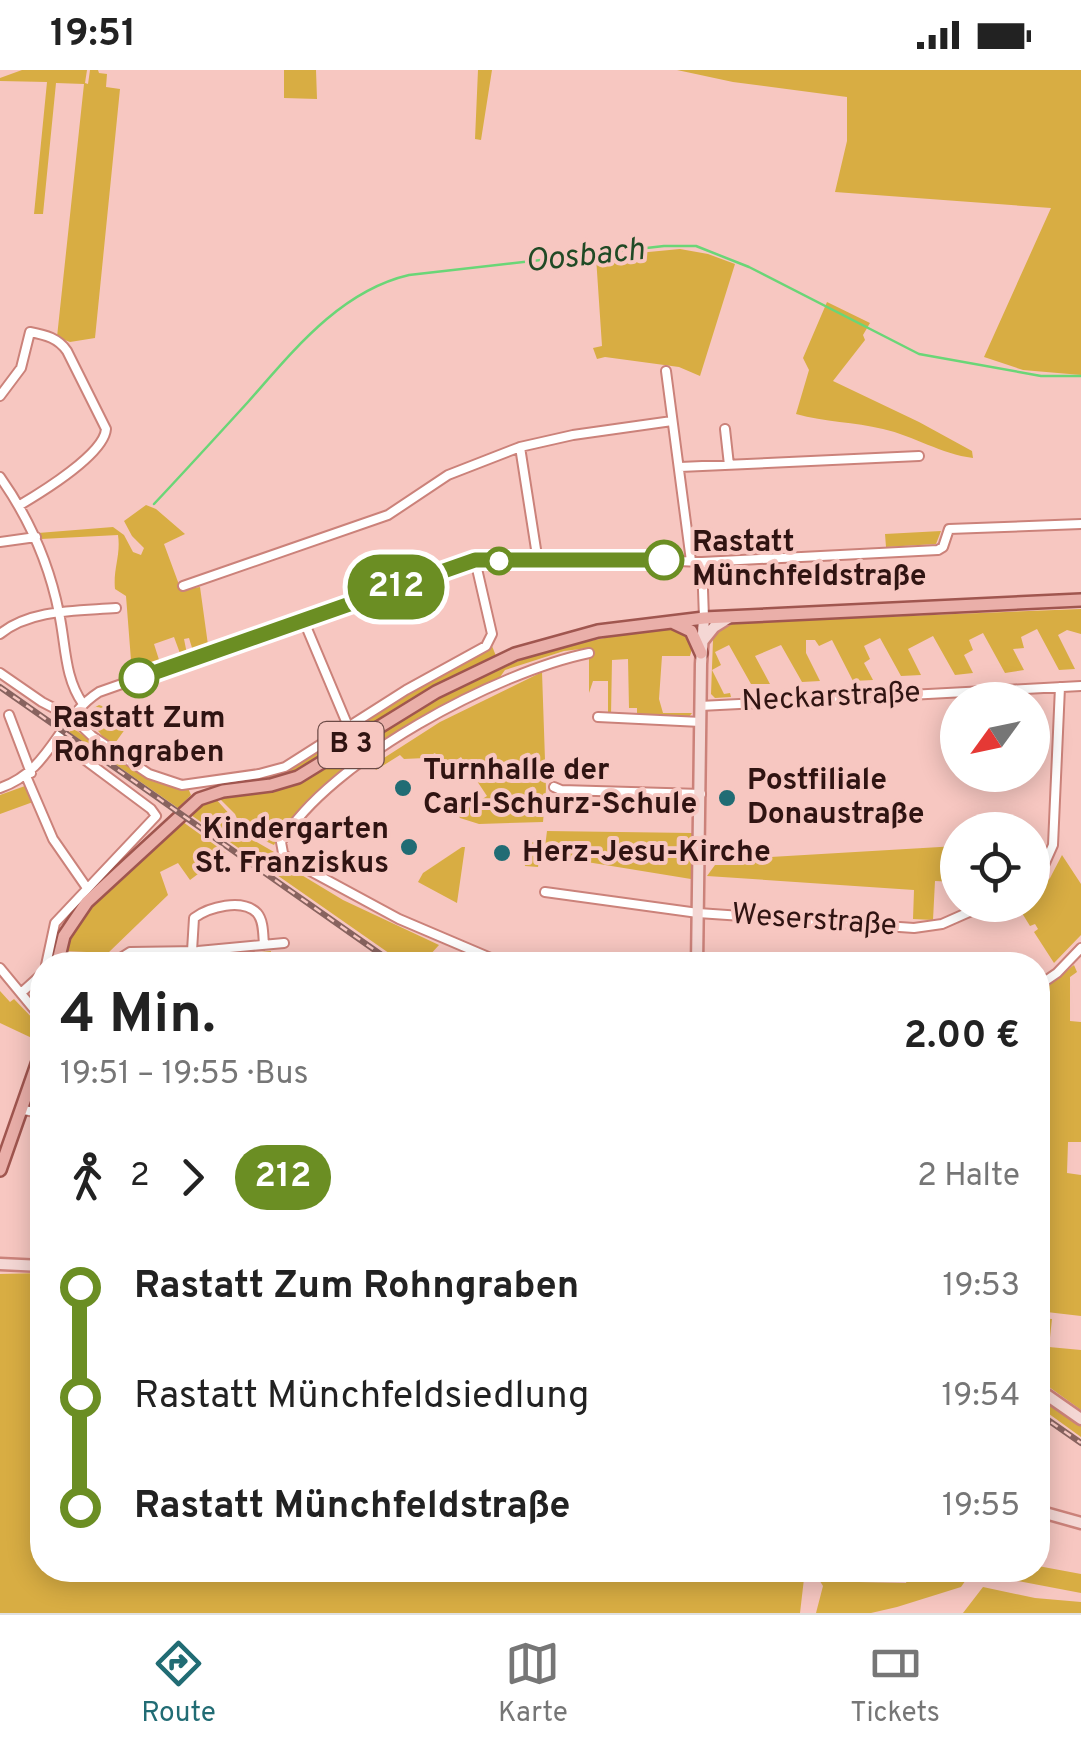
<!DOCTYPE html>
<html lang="de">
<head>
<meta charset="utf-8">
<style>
  :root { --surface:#fff; --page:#f2f2f2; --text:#222; --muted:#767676; --line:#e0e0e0; --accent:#216c74 }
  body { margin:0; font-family:Overpass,sans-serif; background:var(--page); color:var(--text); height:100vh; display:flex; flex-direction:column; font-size:38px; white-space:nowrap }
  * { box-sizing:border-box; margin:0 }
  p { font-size:32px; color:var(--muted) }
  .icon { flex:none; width:55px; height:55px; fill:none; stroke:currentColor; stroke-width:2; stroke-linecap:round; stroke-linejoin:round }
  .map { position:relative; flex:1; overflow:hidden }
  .drawer { position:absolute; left:30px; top:882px; width:1020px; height:630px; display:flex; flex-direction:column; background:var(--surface); border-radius:40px; box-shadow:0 5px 25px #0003 }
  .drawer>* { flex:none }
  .badge { padding:0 20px; border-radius:32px; font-size:35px; line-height:65px }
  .needle { width:65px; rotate:237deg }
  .buttons { position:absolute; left:940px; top:612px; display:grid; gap:20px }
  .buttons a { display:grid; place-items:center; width:110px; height:110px; border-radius:50%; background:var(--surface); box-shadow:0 5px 25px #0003; font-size:50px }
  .map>.badge { position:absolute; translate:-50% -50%; box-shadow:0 0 0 5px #fff }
  .legs { display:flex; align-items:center; gap:15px; height:110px; padding:0 30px; font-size:32px }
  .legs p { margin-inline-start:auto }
  .headline { display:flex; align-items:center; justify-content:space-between; height:170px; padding:0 30px }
  h1 { font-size:55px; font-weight:700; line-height:75px }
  ul { padding:0 30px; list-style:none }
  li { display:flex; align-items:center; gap:35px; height:110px; font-size:38px }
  li i { display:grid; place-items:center; width:15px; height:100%; margin:0 12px; background:currentColor }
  li i::after { content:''; width:25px; height:25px; margin:-12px; border:8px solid; border-radius:50%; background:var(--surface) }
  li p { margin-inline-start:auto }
  li:first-child i { background:linear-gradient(#0000 50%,currentColor 0) }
  li:last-child i { background:linear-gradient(currentColor 50%,#0000 0) }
  .status { display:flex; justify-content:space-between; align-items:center; height:70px; padding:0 50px; background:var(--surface); direction:ltr }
  .status svg { height:28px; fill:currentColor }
  .menu { display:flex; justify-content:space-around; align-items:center; height:140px; border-top:2px solid var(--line); background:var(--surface); font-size:28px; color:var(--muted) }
  .menu a { display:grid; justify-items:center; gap:5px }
  .menu .current { color:var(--accent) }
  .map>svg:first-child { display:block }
  .green { fill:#d8ad43 }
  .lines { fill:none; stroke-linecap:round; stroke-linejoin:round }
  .stream { stroke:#6ad677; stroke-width:2.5 }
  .street-casing { stroke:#cb827a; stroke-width:12 }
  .secondary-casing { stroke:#cb827a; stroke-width:15 }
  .primary-casing { stroke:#a0564f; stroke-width:16 }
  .street { stroke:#fff; stroke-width:8 }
  .secondary { stroke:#f4d7d4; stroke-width:10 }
  .primary { stroke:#eaafa9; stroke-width:11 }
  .rail-casing { stroke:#88635f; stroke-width:6 }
  .rail { stroke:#f7c7c1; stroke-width:2.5; stroke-dasharray:8; stroke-linecap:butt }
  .line-1-casing { stroke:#fff; stroke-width:22 }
  .line-1 { stroke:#6b8e23; stroke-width:15 }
  .stop-1-dot { fill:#fff; stroke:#6b8e23; stroke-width:5 }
  .poi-dot { fill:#216c74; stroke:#f7c7c1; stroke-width:4 }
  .labels { text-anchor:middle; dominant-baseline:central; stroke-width:8; stroke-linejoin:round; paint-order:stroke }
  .shield { fill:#f7c7c1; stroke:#6c4a46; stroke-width:2.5 }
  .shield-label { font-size:28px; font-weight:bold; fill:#301412 }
  .stop-label { font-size:30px; font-weight:bold; fill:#301412; stroke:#f7c7c1; text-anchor:start }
  .street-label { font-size:30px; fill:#301412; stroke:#f7c7c1 }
  .poi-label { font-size:30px; font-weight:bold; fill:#301412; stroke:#f7c7c1; text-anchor:start }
  .water-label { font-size:32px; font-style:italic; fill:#204a25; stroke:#f7c7c1 }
</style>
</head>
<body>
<div class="status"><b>19:51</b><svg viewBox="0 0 49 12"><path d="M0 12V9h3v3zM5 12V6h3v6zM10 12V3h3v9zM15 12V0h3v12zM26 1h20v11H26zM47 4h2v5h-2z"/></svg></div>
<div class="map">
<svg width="1081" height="1543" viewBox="0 0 1081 1543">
  <rect width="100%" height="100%" fill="#f7c7c1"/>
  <path class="green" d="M22,0h65l-2,13 3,1 2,-14h8l1,3 8,1 -1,13 14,2 -25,249 -25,4 -13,-5 27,-253 -28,-1 -13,131h-9l13,-132 -47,-1v-3z
    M284,0h32l1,29 -33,-1z
    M478,0h14l-11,70 -6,-1z
    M677,0h404v305l-58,-5 -39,-13 67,-149 -216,-16 12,-51v-44l-114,-15z
    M680,179l28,5 27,10 -35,112 -21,-9 -74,-10 -8,2 -4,-11 9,-2 -6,-89z
    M827,232l43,21 -7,12 2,5 -32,41 86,41 53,29 1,7c-32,-4 -59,-22 -90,-29 -29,-7 -58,-7 -87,-15l13,-44 -6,-12z
    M146,435l10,4 29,25 -21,10 17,46 19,-3 8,58 -15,6 -4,-13 -5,1 3,15 -6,2 -7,-19 -20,7 6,19 -28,10 -6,-77 -11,-7c-2,-20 6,-34 3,-54l-77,4 -3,-6 75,-6 11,8 9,17 8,3 3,-7 -12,-12 -8,-15z
    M941,461l-5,13 -50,3 -1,-13z
    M1081,539v25l-14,-4 -9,5 17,34 -16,1 -22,-41 -16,8 3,11 -11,1 11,21 -19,3 -22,-40 -14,7 4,10 -9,5 9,18 -18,2 -22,-39 -25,13 13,26 -20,1 -21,-38 -16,8 6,13 -6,4 9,17 -20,1 -21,-41 -13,6 -4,-6h-9v13l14,28 -18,1 -21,-37 -26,11 15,28h-19l-22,-39 -14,7 6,13 -9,5 12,24 6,-1 1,4 -16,1 -4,-4 2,-54 3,-9 12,-8z
    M674,559l12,3 7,13 -3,11h-28l-3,43 4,14h29l-3,4 -52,-1v-8h-8l-1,-49 -16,1 -1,55h-3v-34h-15l-4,12v-45l-25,3 -59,19 -5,7c-72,36 -188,94 -226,168l-32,-15 -7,-16 -17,-17 57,-8 23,-6c41,-21 79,-51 119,-74 81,-48 164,-73 257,-80z
    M492,576l4,10 -73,37 -119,75 -33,11 -52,7 69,-16 131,-83z
    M542,602l4,117 -3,33 -64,2 -19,-6 -2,-3 29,-19 -26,-39 -11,7 6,9 -5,3 -16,-23 -10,5 -21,1 -4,-4 -24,15 -3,-5 67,-43z
    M99,635l6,2 -5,11 3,9 8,4 22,-13 -20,28c-13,-12 -21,-18 -21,-37z
    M74,659l78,52 36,7 3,7 -13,13 -109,-76z
    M25,716l8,16 -33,12v-19z
    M215,728l17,19 7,15 35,20 16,16 53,32 96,45 -10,11 34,1 21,8h-78l-215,-150 8,-9z
    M183,752l43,31 -36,27 -12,-17 -18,9 8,23 -60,58 -43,-2c22,-53 77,-92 118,-129z
    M547,761l145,2 -1,46 -147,-24z
    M525,772h16l-3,25 -13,-1 -3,-21z
    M957,776v36l-22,-1 -2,39 -20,-1 1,-29 -207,-14 8,-11h22l1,-6z
    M462,777h3l-8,56 -39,-21 5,-9z
    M1062,785l19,29v51l-27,28 -20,-31 4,-3 -3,-5 -5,2 -13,-21h15l1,-10 17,-17z
    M271,881l-2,14 -43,-3 5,-7z
    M1074,895l3,7 -7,5v44l11,1v120h-13l-1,31 14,2v141l-43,-5v-318z
    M0,921l10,11 4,-3 25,26 -5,14 -34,-16z
    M42,1203v297h763l-5,43h-800v-339z
    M1040,1248l12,1 -3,28 32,3v60l-43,-31v-60z
    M1038,1325l43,30v12l-43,-31z
    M1038,1496l43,8v19l-63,-12 2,-11h18z
    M813,1500h23l22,12 48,1 5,-13h45v6l14,-2 -9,13 -64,20 -26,6h-55l7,-27z
    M983,1517l52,11 46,4v11h-118z"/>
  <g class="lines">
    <path class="stream" d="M154,434c32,-34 63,-68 94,-102 45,-51 92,-111 161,-127l255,-29h32l53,21 170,87 122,22h40"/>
    <g class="street-casing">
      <path id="street" d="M666,301l25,190
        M0,326l21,-28 9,-36c16,3 28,6 37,19l39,78c-2,25 -64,63 -86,76
        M725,359l4,36
        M520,377l18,115
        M680,397l239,-11
        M0,407c29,41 49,86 59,136 7,32 5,64 24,91
        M0,472l36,-5
        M702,492l2,56
        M183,516l205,-71 60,-40 72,-28 53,-12 99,-14
        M303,549l45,107
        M0,564c31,-25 77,-23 116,-26
        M0,603l42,29 31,16 19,18 57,38 33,11 77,-11 26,-7 121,-77 80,-44 6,-12 -17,-74
        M700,636l381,-20
        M9,645l22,58
        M598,647l103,5
        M26,706l27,63 34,49
        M554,717l7,3 140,4
        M0,718c52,-18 57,-69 99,-96l376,-132 63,2 67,-4 97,4 236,-12 5,-3 6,-18 132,-5
        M1032,808l13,-15 8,-18 7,-158
        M545,822l153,21 216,15 28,-4 43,-19
        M192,881l2,-33c15,-11 48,-20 63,-5 7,8 6,22 7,32
        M119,889l11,-7 68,-1 86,-8
        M46,895l9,-42 101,-107 -5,-7 -94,-70
        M220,895l2,-16
        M507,895l-108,-46 -111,-60 -5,-6 -2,-11c49,-82 216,-170 308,-189
        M0,898l42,51
        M1038,916l19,-13 24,-25
        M21,923l21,-19
        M23,1040l19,3"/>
    </g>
    <g class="secondary-casing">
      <path id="secondary" d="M702,572l12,-15 16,-10
        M697,895l4,-301 3,-46
        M0,1194l42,2
        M1038,1319l43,30
        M1038,1441l43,12"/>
    </g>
    <g class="primary-casing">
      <path id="primary" d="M674,553l17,8 10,22
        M57,895l7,-29 23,-34 112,-103 24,-8 48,-6 27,-8 138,-85 79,-38 83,-23 106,-13 377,-18
        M0,1100l42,-120"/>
    </g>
    <use href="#street" class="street"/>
    <use href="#secondary" class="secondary"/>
    <use href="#primary" class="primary"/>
    <g class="rail-casing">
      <path id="rail" d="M0,617l396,278
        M1038,1343l43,30"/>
    </g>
    <use href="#rail" class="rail"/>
  </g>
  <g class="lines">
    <g class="line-1-casing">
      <path id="line-1" d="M139,608l336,-118h189"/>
    </g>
    <use href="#line-1" class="line-1"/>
  </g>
  <g class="stop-1-dot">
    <circle cx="664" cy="490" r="18"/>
    <circle cx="499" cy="491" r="12"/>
    <circle cx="139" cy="608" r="18"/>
  </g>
  <g class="poi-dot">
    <circle cx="403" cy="718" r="10"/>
    <circle cx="727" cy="728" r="10"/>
    <circle cx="409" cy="777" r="10"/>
    <circle cx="502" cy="783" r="10"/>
  </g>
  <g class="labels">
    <rect class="shield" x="318.5" y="652" width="65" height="46" rx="8"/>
    <g class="shield-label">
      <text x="351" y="675">B 3</text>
    </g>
    <g class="stop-label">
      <text x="692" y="473">Rastatt<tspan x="692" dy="34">Münchfeldstraße</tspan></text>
      <text x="139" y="649" text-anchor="middle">Rastatt Zum<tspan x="139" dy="34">Rohngraben</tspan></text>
    </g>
    <g class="street-label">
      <text transform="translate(831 628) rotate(-3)">Neckarstraße</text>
      <text transform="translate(814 851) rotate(4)">Weserstraße</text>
    </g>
    <g class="poi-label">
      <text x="423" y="701">Turnhalle der<tspan x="423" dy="34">Carl-Schurz-Schule</tspan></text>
      <text x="747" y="711">Postfiliale<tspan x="747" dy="34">Donaustraße</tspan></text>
      <text x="389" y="760" text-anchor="end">Kindergarten<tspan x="389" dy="34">St. Franziskus</tspan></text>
      <text x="522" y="783">Herz-Jesu-Kirche</text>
    </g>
    <g class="water-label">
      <text transform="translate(585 187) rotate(-6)">Oosbach</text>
    </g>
  </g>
</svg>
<div class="buttons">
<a><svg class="needle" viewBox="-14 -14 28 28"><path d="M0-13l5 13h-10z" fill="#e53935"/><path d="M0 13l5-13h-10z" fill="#767676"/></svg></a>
<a><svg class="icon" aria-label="locate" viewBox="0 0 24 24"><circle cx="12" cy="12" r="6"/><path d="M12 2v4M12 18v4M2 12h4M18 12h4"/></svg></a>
</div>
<b class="badge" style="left:396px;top:517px;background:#6b8e23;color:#fff">212</b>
<section class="drawer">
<div class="headline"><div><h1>4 Min.</h1><p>19:51 – 19:55 · Bus</p></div><b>2.00 €</b></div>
<div class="legs"><svg class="icon" aria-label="walk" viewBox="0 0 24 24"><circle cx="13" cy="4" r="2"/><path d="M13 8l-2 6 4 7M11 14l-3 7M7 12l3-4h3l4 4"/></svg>2<svg class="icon" aria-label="forward" viewBox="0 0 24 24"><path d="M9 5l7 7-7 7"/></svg><b class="badge" style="background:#6b8e23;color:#fff">212</b><p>2 Halte</p></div>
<ul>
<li><i style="color:#6b8e23"></i><b>Rastatt Zum Rohngraben</b><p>19:53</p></li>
<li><i style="color:#6b8e23"></i><span>Rastatt Münchfeldsiedlung</span><p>19:54</p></li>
<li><i style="color:#6b8e23"></i><b>Rastatt Münchfeldstraße</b><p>19:55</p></li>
</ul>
</section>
</div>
<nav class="menu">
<a class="current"><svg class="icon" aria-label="directions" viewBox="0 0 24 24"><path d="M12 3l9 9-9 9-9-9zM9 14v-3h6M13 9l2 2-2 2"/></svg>Route</a>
<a><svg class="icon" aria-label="map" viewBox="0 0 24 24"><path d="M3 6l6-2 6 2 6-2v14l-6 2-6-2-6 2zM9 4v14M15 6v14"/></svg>Karte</a>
<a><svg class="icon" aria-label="tickets" viewBox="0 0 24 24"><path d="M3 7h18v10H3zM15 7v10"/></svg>Tickets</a>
</nav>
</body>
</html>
